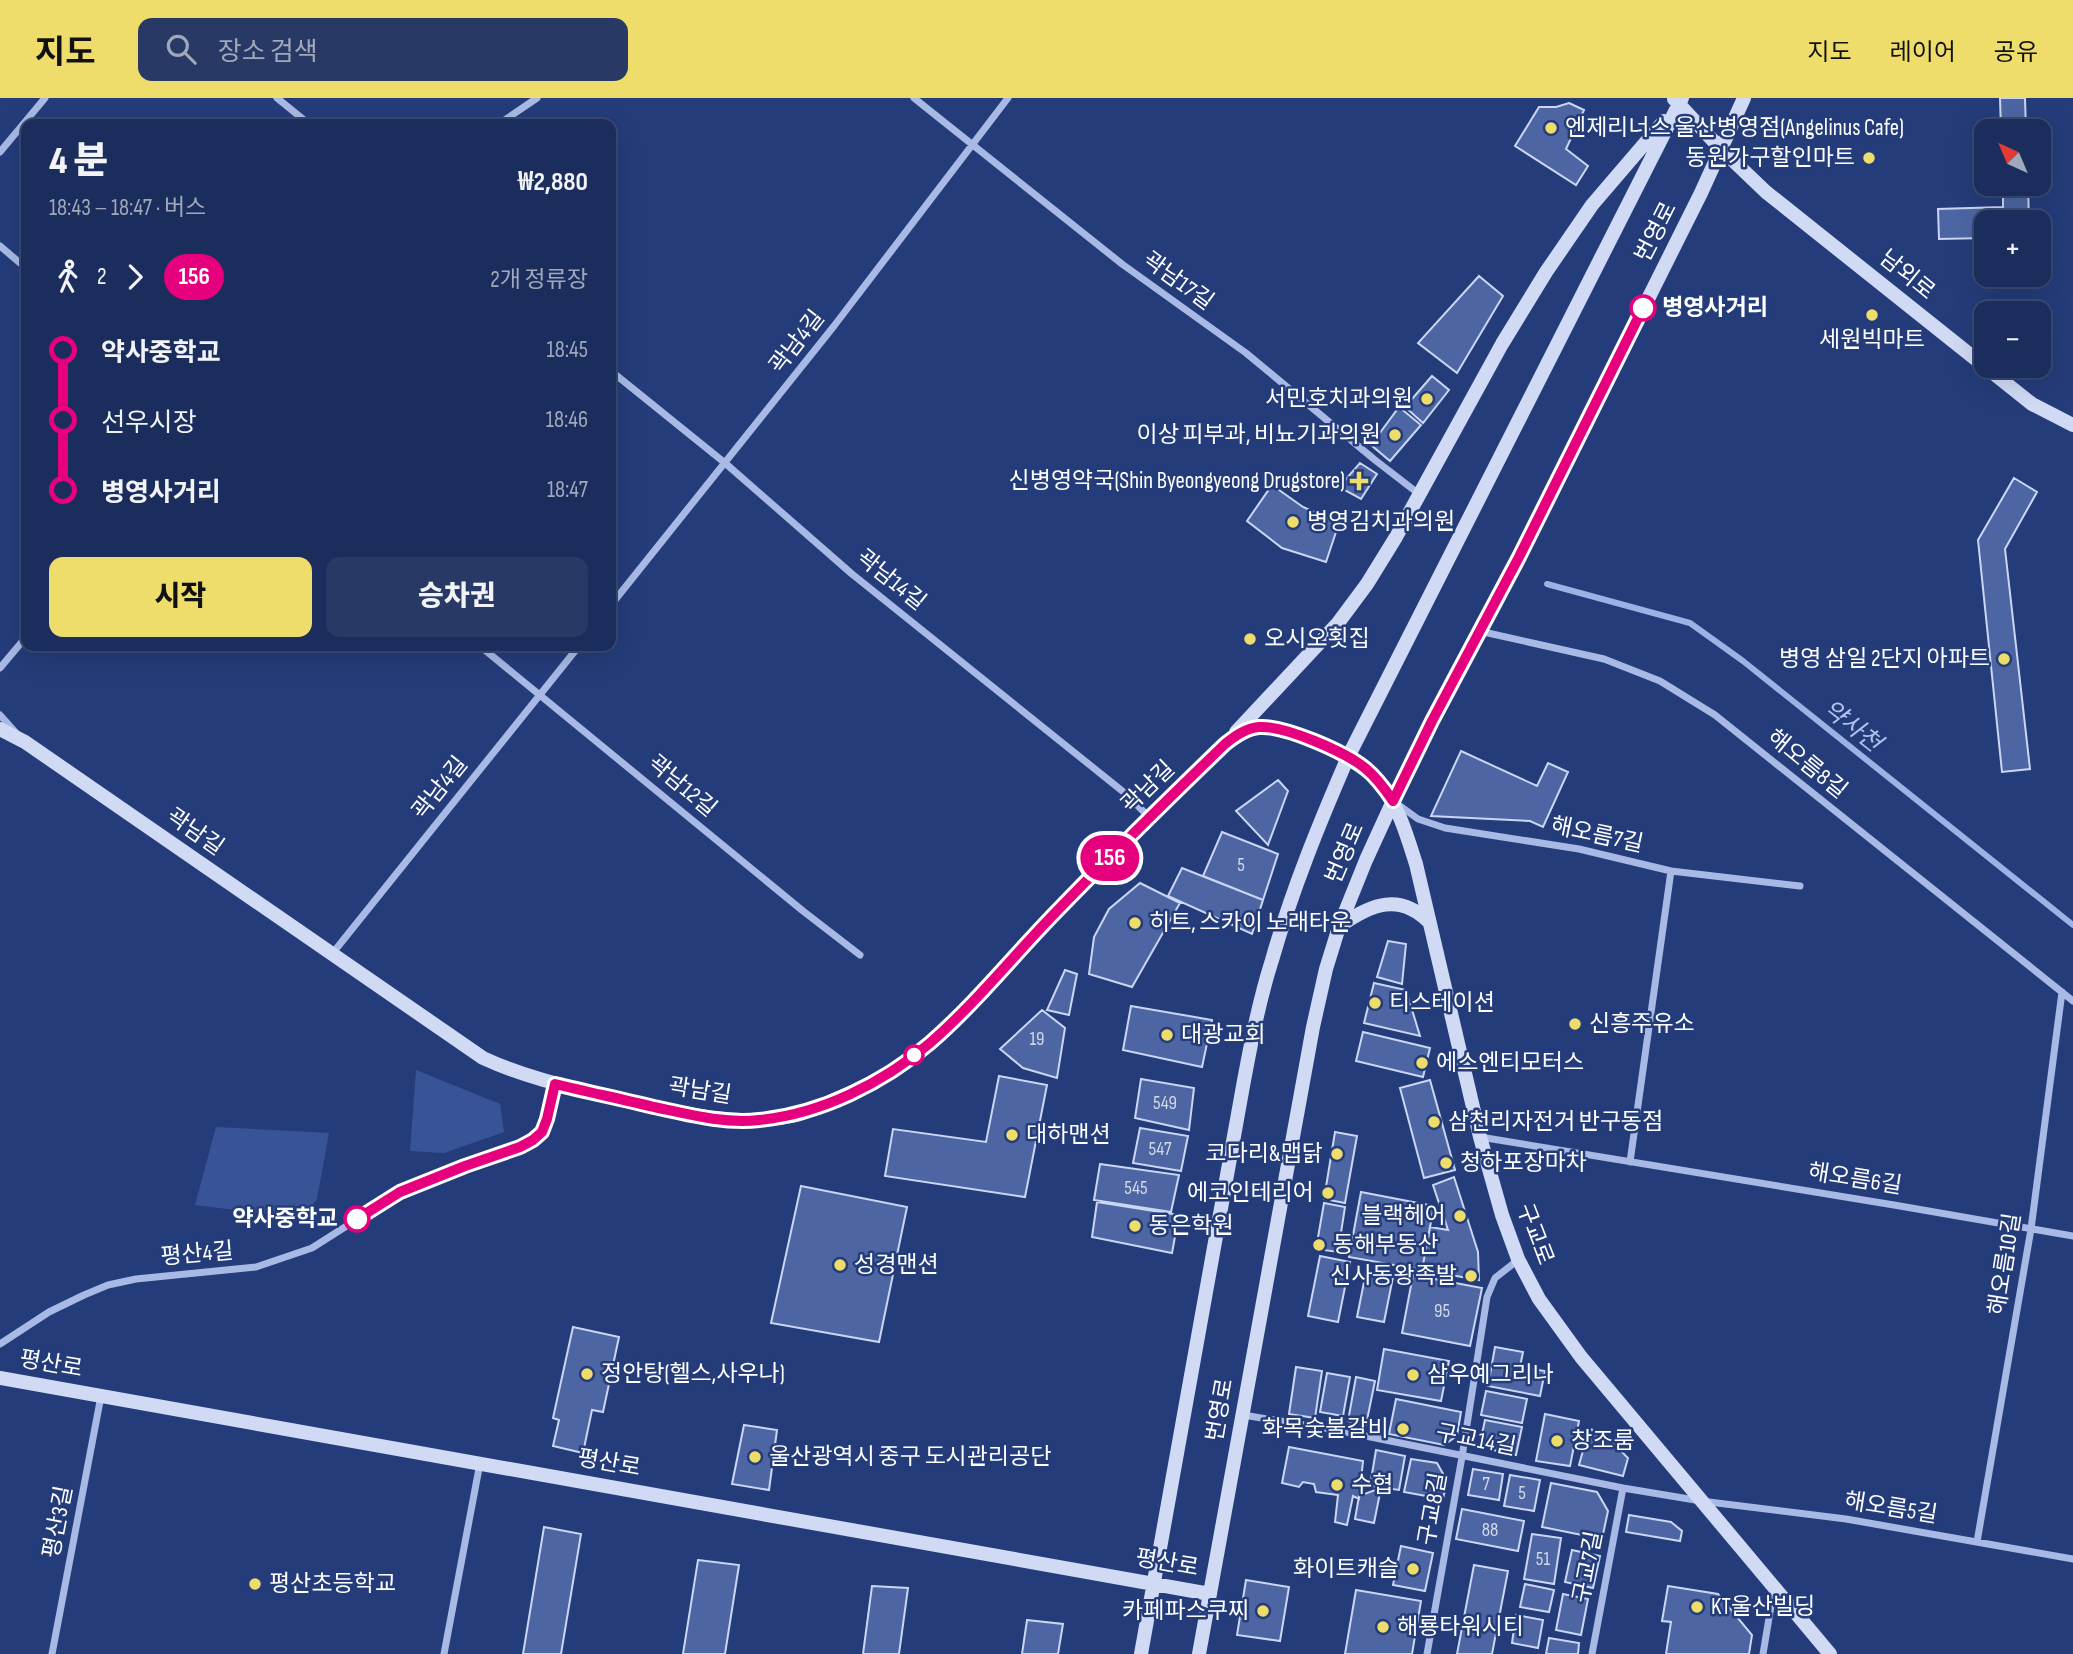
<!DOCTYPE html>
<html lang="ko">
<head>
<meta charset="utf-8">
<style>
  :root { --surface:#1b2d5c; --page:#283965; --text:#f1f3f6; --muted:#a0a8bb; --line:#394972; --accent:#eedd6b }
  body { margin:0; font-family:"Sofia Sans Condensed","Noto Sans KR",sans-serif; background:var(--page); color:var(--text); height:100vh; display:flex; flex-direction:column; font-size:26px; white-space:nowrap }
  * { box-sizing:border-box; margin:0 }
  p { font-size:23px; color:var(--muted) }
  .icon { flex:none; width:38px; height:38px; fill:none; stroke:currentColor; stroke-width:2; stroke-linecap:round; stroke-linejoin:round }
  .map { position:relative; flex:1; overflow:hidden }
  .side { position:absolute; left:21px; top:21px; width:595px; height:532px; display:flex; flex-direction:column; background:var(--surface); border-radius:14px; box-shadow:0 7px 28px #0002,0 0 0 2px var(--line) }
  .side>* { flex:none }
  .badge { padding:0 14px; border-radius:23px; font-size:24px; line-height:46px }
  .needle { width:46px; rotate:316deg }
  .controls { position:absolute; left:1974px; top:21px; display:grid; gap:14px }
  .controls a { display:grid; place-items:center; width:77px; height:77px; border-radius:14px; background:var(--surface); box-shadow:0 7px 28px #0002,0 0 0 2px var(--line); font-size:35px }
  .map>.badge { position:absolute; translate:-50% -50%; box-shadow:0 0 0 4px #fff }
  .legs { display:flex; align-items:center; gap:10px; height:77px; padding:0 28px; font-size:23px }
  .legs p { margin-inline-start:auto }
  .headline { display:flex; align-items:center; justify-content:space-between; height:119px; padding:0 28px }
  h1 { font-size:38px; font-weight:800; line-height:52px }
  .action { display:flex; gap:14px; margin-top:auto; padding:14px 28px }
  .action a { flex:1; height:80px; border-radius:14px; background:var(--accent); color:#111; font-size:28px; font-weight:800; line-height:80px; text-align:center }
  .action a+a { background:var(--page); color:var(--text) }
  ul { padding:0 28px; list-style:none }
  li { display:flex; align-items:center; gap:24px; height:70px; font-size:26px }
  li i { display:grid; place-items:center; width:10px; height:100%; margin:0 9px; background:currentColor }
  li i::after { content:''; width:18px; height:18px; margin:-9px; border:5px solid; border-radius:50%; background:var(--surface) }
  li p { margin-inline-start:auto }
  li:first-child i { background:linear-gradient(#0000 50%,currentColor 0) }
  li:last-child i { background:linear-gradient(currentColor 50%,#0000 0) }
  header { display:flex; align-items:center; gap:42px; box-sizing:border-box; height:98px; padding:0 35px; background:var(--accent); color:#111 }
  header strong { font-size:33px }
  nav { display:flex; gap:38px; margin-inline-start:auto; font-size:24px }
  .search { width:490px; height:63px; background:var(--page); display:flex; align-items:center; gap:18px; box-sizing:border-box; padding:0 24px; border-radius:14px; color:var(--muted); font-size:26px }
  .map>svg:first-child { display:block }
  .green { fill:#385497 }
  .lines { fill:none; stroke-linecap:round; stroke-linejoin:round }
  .stream { stroke:#9bb2e5; stroke-width:6 }
  .building { fill:#4d66a3; stroke:#cad6f3; stroke-width:2 }
  .street { stroke:#a7b9e4; stroke-width:7 }
  .secondary { stroke:#d0daf4; stroke-width:14 }
  .line-1-casing { stroke:#fff; stroke-width:16 }
  .line-1 { stroke:#e6007e; stroke-width:10 }
  .poi-dot { fill:#eedd6b; stroke:#243c7a; stroke-width:2.5 }
  .stop-1-dot { fill:#fff; stroke:#e6007e; stroke-width:3.5 }
  .labels { text-anchor:middle; dominant-baseline:central; stroke-width:5; stroke-linejoin:round; paint-order:stroke }
  .number-label { font-size:19px; fill:#d2d9e8 }
  .poi-label { font-size:23px; fill:#fff; stroke:#243c7a; text-anchor:start }
  .street-label { font-size:23px; fill:#fff; stroke:#243c7a }
  .stop-label { font-size:23px; font-weight:bold; fill:#fff; stroke:#243c7a; text-anchor:start }
  .water-label { font-size:24px; font-style:italic; fill:#b2c3ec; stroke:#243c7a }
</style>
</head>
<body>
<header>
<strong>지도</strong>
<div class="search"><svg class="icon" aria-label="search" viewBox="0 0 24 24"><circle cx="10" cy="10" r="6"/><path d="M15 15l6 6"/></svg>장소 검색</div>
<nav><a>지도</a><a>레이어</a><a>공유</a></nav>
</header>
<div class="map">
<svg width="2073" height="1556" viewBox="0 0 2073 1556">
  <rect width="100%" height="100%" fill="#243c7a"/>
  <path class="green" d="M416,972l84,34 4,28 -60,21 -34,-2z
    M216,1029l113,6 -12,66 -15,19 -107,-13z"/>
  <g class="lines">
    <path class="stream" d="M1547,486l143,39 53,38 330,264"/>
  </g>
  <path class="building" d="M2000,0h25l1,33h-25z
    M1569,5l15,7 -18,39 22,17 -12,19 -61,-39 24,-39h17z
    M2003,86h25l1,38h-43v16l-47,1 -1,-30 65,-2z
    M1479,178l24,20 -46,77 -39,-30z
    M1432,278l17,14 -26,33 -18,-16z
    M1399,309l22,18 -31,36 -19,-16z
    M1360,365l17,11 -16,25 -22,-12z
    M2014,380l23,14 -32,57 25,220 -28,3 -24,-232z
    M1272,387l31,22 36,16 -13,39 -44,-14 -35,-27z
    M1461,653l76,35 11,-23 20,9 -25,55 -13,-6 -99,-5z
    M1278,682l10,11 -20,54 -32,-34z
    M1222,734l56,22 -15,46 -60,-24z
    M1182,770l81,32 -11,34 -84,-38z
    M1140,785l40,20 -48,84 -43,-13 5,-37 15,-28z
    M1388,843l18,3 -4,40 -25,-7z
    M1065,872l12,4 -8,41 -22,-5z
    M1374,885l32,7 14,46 -56,-13z
    M1131,908l81,14 -10,47 -79,-17z
    M1042,912l23,18 -8,50 -34,-10 -23,-19z
    M1363,934l67,16 -7,29 -67,-16z
    M999,978l48,9 -22,112 -140,-21 8,-47 93,13z
    M1141,981l53,9 -5,42 -54,-12z
    M1430,982l25,90 -31,8 -24,-90z
    M1140,1030l48,8 -7,35 -48,-8z
    M1335,1034l22,4 -12,67 -21,-4z
    M1100,1066l79,11 -8,37 -77,-12z
    M1454,1079l24,75 1,28 -57,-10 8,-43 18,3 -15,-45z
    M801,1088l106,21 -28,135 -108,-19z
    M1361,1094l73,14 -12,64 -73,-13z
    M1097,1104l82,13 -7,38 -80,-16z
    M1324,1105l21,4 -7,45 -22,-3z
    M1320,1158l30,6 -12,60 -30,-6z
    M1366,1174l27,5 -9,45 -27,-5z
    M1413,1177l69,13 -12,58 -68,-13z
    M573,1229l46,10 -16,75 -11,-2 -9,43 -30,-7 6,-26 -6,-2z
    M1495,1249l28,5 -3,15 25,4 -5,25 -52,-10z
    M1384,1251l65,12 -8,40 -64,-11z
    M1296,1269l26,4 -7,47 -26,-4z
    M1327,1275l23,4 -7,39 -23,-4z
    M1356,1279l19,4 -9,44 -18,-4z
    M1486,1293l41,8 -5,24 -41,-8z
    M1396,1301l65,13 -4,24 -13,9 -55,-11z
    M1545,1316l34,7 -9,45 -34,-5z
    M1485,1322l37,7 -6,28 -23,-5 -12,-11z
    M744,1327l33,5 -8,60 -37,-6z
    M1589,1331l13,3 26,26 -5,18 -44,-11z
    M1289,1349l74,14 -4,38 -6,-3 -6,29 -12,-3 3,-27 -22,-3 -2,-8 -11,-2 -4,5 -17,-4z
    M1376,1352l29,6 -6,34 -29,-4z
    M1411,1361l26,4 10,18 -4,18 -39,-7z
    M1473,1371l30,5 -4,26 -31,-5z
    M1510,1377l30,5 -6,31 -30,-5z
    M1551,1385l46,9 11,19 -6,28 -60,-12z
    M1375,1392l5,3 -6,30 -19,-4 4,-23z
    M1462,1411l62,12 -6,30 -62,-12z
    M1629,1417l42,7 11,9 -2,10 -54,-9z
    M544,1429l37,7 -20,120h-38z
    M1532,1436l29,4 -7,46 -30,-5z
    M1401,1448l32,7 -8,38 -32,-6z
    M1572,1452l28,6 -7,32 -28,-6z
    M698,1462l41,5 -14,89h-42z
    M1474,1467l34,6 -16,83h-35z
    M1246,1482l43,7 -9,54 -43,-6z
    M1525,1486l29,6 -5,22 -29,-5z
    M872,1488l36,2 -9,66h-36z
    M1668,1488l50,8 34,41 -3,19h-83l5,-32 -9,-1z
    M1356,1492l65,11 -9,53h-67z
    M1563,1496l25,5 -7,36 -25,-5z
    M1516,1517l27,5 -5,28 -26,-5z
    M1027,1522l36,4 -5,30h-36z
    M1549,1540l30,5 -1,11h-32z"/>
  <g class="lines">
    <path class="street" d="M277,0l32,26
      M914,0l208,166 124,89 129,107 44,34
      M499,26l38,-26
      M0,54l45,-54
      M0,148l26,22
      M611,273l114,92 127,111 274,220 23,23
      M611,507l223,-279 174,-228
      M1479,533l125,28 56,22 55,34 358,286
      M480,548l323,265 57,44
      M0,570l26,-31
      M0,617l17,19
      M1396,705l22,16 27,9 134,21 92,22 129,15
      M332,856l247,-308
      M1480,1039l414,68 179,31
      M1630,1064l41,-291
      M0,1246l49,-32 35,-17 24,-10 28,-6 120,-12 56,-19 88,-56 65,-26 55,-19 13,-7 9,-9 5,-12 8,-35
      M1243,1317l93,15 287,58 78,13 145,18 227,40
      M1977,1444l54,-313 31,-237
      M52,1556l49,-258
      M444,1556l36,-191
      M1427,1556l35,-197 25,-160 8,-19 23,-18
      M1592,1556l31,-166
      M1763,1556l11,-66"/>
    <path class="secondary" d="M1674,1l47,50 45,43 266,212 41,21
      M0,631l25,13 458,316c43,20 90,30 136,41 57,13 115,29 173,17 17,-4 34,-12 49,-19 32,-14 64,-32 90,-55 45,-40 84,-87 125,-130 55,-57 112,-113 169,-168 10,-8 20,-16 33,-17 31,-3 105,34 124,58 17,23 25,51 34,79l64,273 22,78 16,44 21,40 42,58 249,297
      M1236,634l102,-109 29,-39 29,-47 106,-193 44,-72 46,-67 72,-84
      M1340,828c31,-22 60,-34 90,-3
      M0,1280l1210,216
      M1141,1556l102,-568c8,-43 16,-85 29,-126 20,-70 47,-136 76,-203l334,-659
      M1199,1556l114,-627 13,-58 13,-42 27,-67 27,-59 39,-80 87,-164 182,-364 43,-95"/>
  </g>
  <g class="lines">
    <g class="line-1-casing">
      <path id="line-1" d="M357,1121l43,-27 65,-26 55,-19 13,-7 9,-8 5,-13 8,-35c33,8 66,15 99,23 33,7 70,17 105,13 62,-6 124,-37 171,-77 46,-40 84,-88 126,-131 55,-57 112,-113 169,-168 10,-8 21,-16 34,-17 25,-2 86,25 106,41 11,9 20,21 28,33l39,-80 87,-164 124,-249"/>
    </g>
    <use href="#line-1" class="line-1"/>
  </g>
  <g class="poi-dot">
    <circle cx="1551" cy="30" r="7"/>
    <circle cx="1869" cy="60" r="7"/>
    <circle cx="1872" cy="217" r="7"/>
    <circle cx="1427" cy="301" r="7"/>
    <circle cx="1395" cy="337" r="7"/>
    <path d="M1355.5 372.5h7v7h7v7h-7v7h-7v-7h-7v-7h7z"/>
    <circle cx="1293" cy="424" r="7"/>
    <circle cx="1250" cy="541" r="7"/>
    <circle cx="2004" cy="561" r="7"/>
    <circle cx="1135" cy="825" r="7"/>
    <circle cx="1375" cy="905" r="7"/>
    <circle cx="1575" cy="926" r="7"/>
    <circle cx="1167" cy="937" r="7"/>
    <circle cx="1422" cy="965" r="7"/>
    <circle cx="1434" cy="1024" r="7"/>
    <circle cx="1012" cy="1037" r="7"/>
    <circle cx="1337" cy="1056" r="7"/>
    <circle cx="1446" cy="1065" r="7"/>
    <circle cx="1328" cy="1095" r="7"/>
    <circle cx="1460" cy="1118" r="7"/>
    <circle cx="1135" cy="1128" r="7"/>
    <circle cx="1319" cy="1147" r="7"/>
    <circle cx="840" cy="1167" r="7"/>
    <circle cx="1471" cy="1178" r="7"/>
    <circle cx="587" cy="1276" r="7"/>
    <circle cx="1413" cy="1277" r="7"/>
    <circle cx="1403" cy="1331" r="7"/>
    <circle cx="1557" cy="1343" r="7"/>
    <circle cx="755" cy="1359" r="7"/>
    <circle cx="1337" cy="1387" r="7"/>
    <circle cx="1413" cy="1471" r="7"/>
    <circle cx="255" cy="1486" r="7"/>
    <circle cx="1697" cy="1509" r="7"/>
    <circle cx="1263" cy="1513" r="7"/>
    <circle cx="1383" cy="1529" r="7"/>
  </g>
  <g class="stop-1-dot">
    <circle cx="1643" cy="210" r="12"/>
    <circle cx="914" cy="957" r="9"/>
    <circle cx="357" cy="1121" r="12"/>
  </g>
  <g class="labels">
    <g class="number-label">
      <text x="1241" y="767">5</text>
      <text x="1037" y="941">19</text>
      <text x="1165" y="1005">549</text>
      <text x="1160" y="1051">547</text>
      <text x="1136" y="1090">545</text>
      <text x="1442" y="1213">95</text>
      <text x="1486" y="1386">7</text>
      <text x="1522" y="1395">5</text>
      <text x="1490" y="1432">88</text>
      <text x="1543" y="1461">51</text>
    </g>
    <g class="poi-label">
      <text x="1565" y="30">엔제리너스 울산병영점(Angelinus Cafe)</text>
      <text x="1855" y="60" text-anchor="end">동원가구할인마트</text>
      <text x="1872" y="242" text-anchor="middle">세원빅마트</text>
      <text x="1413" y="301" text-anchor="end">서민호치과의원</text>
      <text x="1381" y="337" text-anchor="end">이상 피부과, 비뇨기과의원</text>
      <text x="1345" y="383" text-anchor="end">신병영약국(Shin Byeongyeong Drugstore)</text>
      <text x="1307" y="424">병영김치과의원</text>
      <text x="1264" y="541">오시오횟집</text>
      <text x="1990" y="561" text-anchor="end">병영 삼일 2단지 아파트</text>
      <text x="1149" y="825">히트, 스카이 노래타운</text>
      <text x="1389" y="905">티스테이션</text>
      <text x="1589" y="926">신흥주유소</text>
      <text x="1181" y="937">대광교회</text>
      <text x="1436" y="965">에스엔티모터스</text>
      <text x="1448" y="1024">삼천리자전거 반구동점</text>
      <text x="1026" y="1037">대하맨션</text>
      <text x="1323" y="1056" text-anchor="end">코다리&amp;맵닭</text>
      <text x="1460" y="1065">청하포장마차</text>
      <text x="1314" y="1095" text-anchor="end">에코인테리어</text>
      <text x="1446" y="1118" text-anchor="end">블랙헤어</text>
      <text x="1149" y="1128">동은학원</text>
      <text x="1333" y="1147">동해부동산</text>
      <text x="854" y="1167">성경맨션</text>
      <text x="1457" y="1178" text-anchor="end">신사동왕족발</text>
      <text x="601" y="1276">정안탕(헬스,사우나)</text>
      <text x="1427" y="1277">삼우예그리나</text>
      <text x="1389" y="1331" text-anchor="end">화목숯불갈비</text>
      <text x="1571" y="1343">창조룸</text>
      <text x="769" y="1359">울산광역시 중구 도시관리공단</text>
      <text x="1351" y="1387">수협</text>
      <text x="1399" y="1471" text-anchor="end">화이트캐슬</text>
      <text x="269" y="1486">평산초등학교</text>
      <text x="1711" y="1509">KT울산빌딩</text>
      <text x="1249" y="1513" text-anchor="end">카페파스쿠찌</text>
      <text x="1397" y="1529">해룡타워시티</text>
    </g>
    <g class="street-label">
      <text transform="translate(1656 134) rotate(-63)">번영로</text>
      <text transform="translate(1907 177) rotate(39)">남외로</text>
      <text transform="translate(1178 183) rotate(36)">곽남17길</text>
      <text transform="translate(797 244) rotate(-52)">곽남4길</text>
      <text transform="translate(891 482) rotate(39)">곽남14길</text>
      <text transform="translate(1807 666) rotate(39)">해오름8길</text>
      <text transform="translate(682 688) rotate(40)">곽남12길</text>
      <text transform="translate(1148 689) rotate(-44)">곽남길</text>
      <text transform="translate(440 690) rotate(-51)">곽남4길</text>
      <text transform="translate(195 734) rotate(35)">곽남길</text>
      <text transform="translate(1597 737) rotate(12)">해오름7길</text>
      <text transform="translate(1345 755) rotate(-67)">번영로</text>
      <text transform="translate(700 993) rotate(9)">곽남길</text>
      <text transform="translate(1855 1081) rotate(9)">해오름6길</text>
      <text transform="translate(1535 1136) rotate(69)">구교로</text>
      <text transform="translate(197 1156) rotate(-5)">평산4길</text>
      <text transform="translate(2005 1166) rotate(-81)">해오름10길</text>
      <text transform="translate(51 1266) rotate(10)">평산로</text>
      <text transform="translate(1220 1312) rotate(-80)">번영로</text>
      <text transform="translate(1476 1342) rotate(11)">구교14길</text>
      <text transform="translate(609 1365) rotate(10)">평산로</text>
      <text transform="translate(1891 1410) rotate(9)">해오름5길</text>
      <text transform="translate(1433 1411) rotate(-80)">구교8길</text>
      <text transform="translate(58 1424) rotate(-79)">평산3길</text>
      <text transform="translate(1167 1465) rotate(10)">평산로</text>
      <text transform="translate(1588 1469) rotate(-79)">구교7길</text>
    </g>
    <g class="stop-label">
      <text x="1662" y="210">병영사거리</text>
      <text x="338" y="1121" text-anchor="end">약사중학교</text>
    </g>
    <g class="water-label">
      <text transform="translate(1852 628) rotate(38)">약사천</text>
    </g>
  </g>
</svg>
<div class="controls">
<a><svg class="needle" viewBox="-14 -14 28 28"><path d="M0-13l5 13h-10z" fill="#e53935"/><path d="M0 13l5-13h-10z" fill="#a0a8bb"/></svg></a>
<a>+</a>
<a>−</a>
</div>
<b class="badge" style="left:1110px;top:760px;background:#e6007e;color:#fff">156</b>
<section class="side">
<div class="headline"><div><h1>4 분</h1><p>18:43 – 18:47 · 버스</p></div><b>₩2,880</b></div>
<div class="legs"><svg class="icon" aria-label="walk" viewBox="0 0 24 24"><circle cx="13" cy="4" r="2"/><path d="M13 8l-2 6 4 7M11 14l-3 7M7 12l3-4h3l4 4"/></svg>2<svg class="icon" aria-label="forward" viewBox="0 0 24 24"><path d="M9 5l7 7-7 7"/></svg><b class="badge" style="background:#e6007e;color:#fff">156</b><p>2개 정류장</p></div>
<ul>
<li><i style="color:#e6007e"></i><b>약사중학교</b><p>18:45</p></li>
<li><i style="color:#e6007e"></i><span>선우시장</span><p>18:46</p></li>
<li><i style="color:#e6007e"></i><b>병영사거리</b><p>18:47</p></li>
</ul>
<div class="action"><a>시작</a><a>승차권</a></div>
</section>
</div>
</body>
</html>
